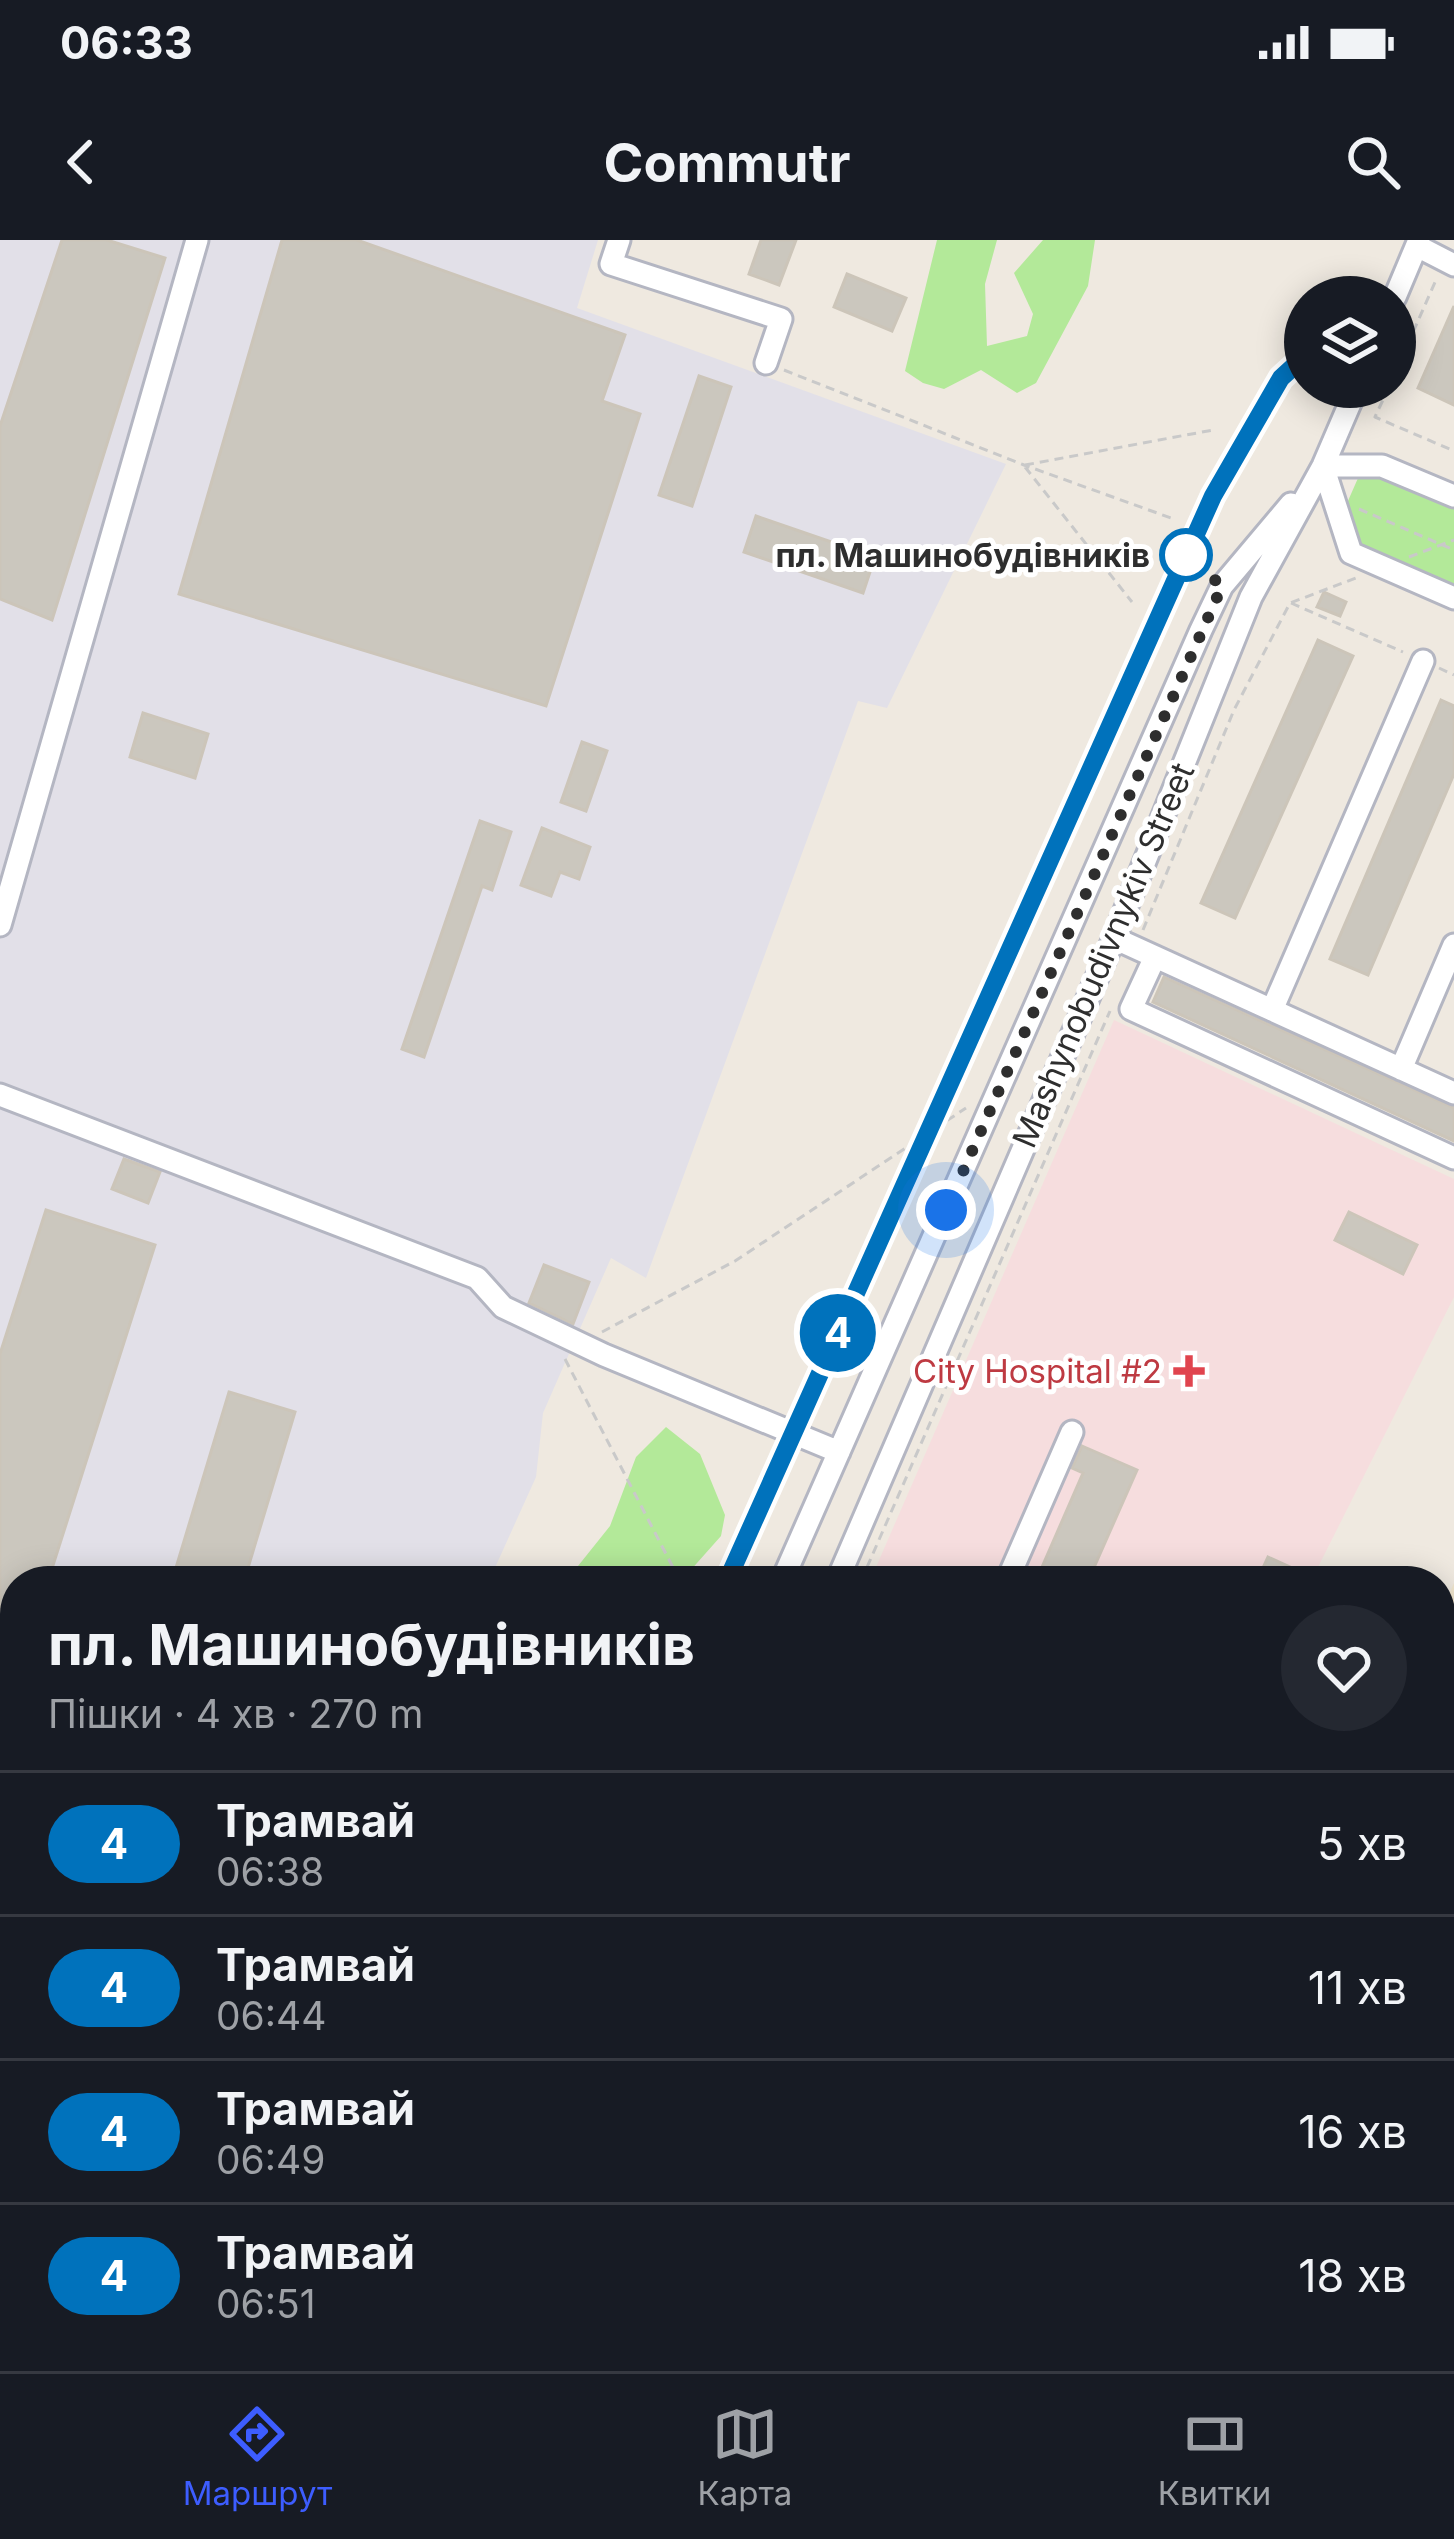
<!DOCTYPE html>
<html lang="uk">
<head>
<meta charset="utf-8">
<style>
  :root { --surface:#171b24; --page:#242831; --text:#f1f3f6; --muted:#9ea1a6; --line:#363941; --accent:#3d5dff }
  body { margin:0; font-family:Inter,sans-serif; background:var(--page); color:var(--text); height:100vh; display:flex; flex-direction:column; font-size:45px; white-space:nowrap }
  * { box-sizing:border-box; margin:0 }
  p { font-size:39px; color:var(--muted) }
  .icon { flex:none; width:66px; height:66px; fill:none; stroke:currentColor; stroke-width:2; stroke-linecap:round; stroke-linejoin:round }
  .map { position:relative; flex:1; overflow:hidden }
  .panel { position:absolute; left:0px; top:1326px; width:1455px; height:807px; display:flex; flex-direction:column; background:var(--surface); border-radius:48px 48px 0 0; box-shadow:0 6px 30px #0003 }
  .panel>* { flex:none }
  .badge { padding:0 24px; border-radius:39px; font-size:42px; line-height:78px }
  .fabs { position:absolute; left:1284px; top:36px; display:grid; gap:24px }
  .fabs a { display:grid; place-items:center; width:132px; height:132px; border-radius:50%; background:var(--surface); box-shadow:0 6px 30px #0003; font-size:60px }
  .you { position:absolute; width:60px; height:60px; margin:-30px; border:9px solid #fff; border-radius:50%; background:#1a73e8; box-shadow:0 0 0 18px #1a73e833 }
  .map>.badge { position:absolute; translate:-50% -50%; box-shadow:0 0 0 6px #fff }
  .round { display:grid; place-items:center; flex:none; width:126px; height:126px; border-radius:63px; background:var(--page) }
  .summary { display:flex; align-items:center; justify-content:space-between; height:204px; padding:0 48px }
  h1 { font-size:57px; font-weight:700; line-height:90px }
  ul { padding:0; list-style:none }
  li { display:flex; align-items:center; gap:36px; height:144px; padding:0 48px; border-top:3px solid var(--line) }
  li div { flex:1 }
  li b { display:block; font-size:45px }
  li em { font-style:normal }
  li .badge { min-width:132px; font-weight:700; text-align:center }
  .status { display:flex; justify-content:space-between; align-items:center; height:84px; padding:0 60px; background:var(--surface); direction:ltr }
  .status svg { height:33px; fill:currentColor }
  header { display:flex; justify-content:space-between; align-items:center; height:156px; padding:0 48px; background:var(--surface); font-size:54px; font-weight:700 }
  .tabs { display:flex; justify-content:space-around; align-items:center; height:168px; border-top:3px solid var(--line); background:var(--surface); font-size:33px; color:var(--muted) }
  .tabs a { display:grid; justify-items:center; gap:6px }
  .tabs .active { color:var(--accent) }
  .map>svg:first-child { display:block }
  .industrial { fill:#e2e0e8 }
  .education { fill:#f2e7cf }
  .medical { fill:#f6ddde }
  .green { fill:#b3e999 }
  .building { fill:#cbc7be; stroke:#ccc5b9; stroke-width:3 }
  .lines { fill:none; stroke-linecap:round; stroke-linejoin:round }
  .minor-casing { stroke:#b4b6c2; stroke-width:27 }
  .path { stroke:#c9c9c9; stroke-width:3; stroke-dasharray:9 6; stroke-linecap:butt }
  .minor { stroke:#fff; stroke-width:21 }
  .line-casing { stroke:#fff; stroke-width:27 }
  .line { stroke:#0072bc; stroke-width:18 }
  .walk { stroke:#2e2e2e; stroke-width:12; stroke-dasharray:0 21.6 }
  .stop-dot { fill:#fff; stroke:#0072bc; stroke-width:6 }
  .health-dot { fill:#e0444e; stroke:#fff; stroke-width:4.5 }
  .labels { text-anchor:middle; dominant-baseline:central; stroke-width:10; stroke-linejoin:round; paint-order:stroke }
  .stop-label { font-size:33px; font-weight:bold; fill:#2e2e2e; stroke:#fff; text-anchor:end }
  .street-label { font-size:33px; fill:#2e2e2e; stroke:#fff }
  .health-label { font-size:33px; fill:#be3a42; stroke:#fff; text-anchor:end }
</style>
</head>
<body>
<div class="status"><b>06:33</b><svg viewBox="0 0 49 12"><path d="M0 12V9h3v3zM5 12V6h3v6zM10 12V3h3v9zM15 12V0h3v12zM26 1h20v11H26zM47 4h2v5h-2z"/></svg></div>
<header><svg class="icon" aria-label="back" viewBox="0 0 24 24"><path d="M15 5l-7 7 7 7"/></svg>Commutr<svg class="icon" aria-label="search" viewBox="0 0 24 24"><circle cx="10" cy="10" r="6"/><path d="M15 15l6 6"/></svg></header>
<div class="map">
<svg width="1454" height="2131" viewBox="0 0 1454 2131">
  <rect width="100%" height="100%" fill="#efe9e0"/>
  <path class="industrial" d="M0,0h598l-21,68 429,156 -119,244 -29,-7 -212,577 -35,-20 -68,155 -7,64 -47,104h-474v777h125l-6,13h-134z"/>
  <path class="education" d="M1454,1343v75l-14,-7v-35z"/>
  <path class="medical" d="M1114,780l340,159v118l-143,284h-16l4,-10 -30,-14 -12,24h-169l49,-110 -56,-25 -10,21 12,6 -47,108h-166z"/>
  <path class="green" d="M937,0h60l-12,44 2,62 40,-10 6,-22 -19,-41 29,-33h52l-7,46 -52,97 -19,10 -36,-23 -37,19 -21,-6 -18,-12z
    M1362,229l92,40v79l-121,-53z
    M666,1187l34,27 25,61 -4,21 -40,45h-115l44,-55 26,-69z
    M157,2118h160l-3,13h-164z"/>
  <path class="building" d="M62,0h45l58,18 -113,362 -52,-21v-173z
    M282,0h75l268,95 -23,66 38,13 -94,292 -367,-112z
    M761,0h35l-17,45 -30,-11z
    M847,34l59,24 -14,33 -58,-24z
    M1454,66v99l-36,-17z
    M699,136l32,11 -39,119 -33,-11z
    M756,276l119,41 -12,36 -119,-41z
    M1324,352l22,10 -6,14 -23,-9z
    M1318,400l35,16 -118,262 -34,-15z
    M1441,460l13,6v68l-86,201 -38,-16z
    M143,473l65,21 -13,44 -65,-21z
    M582,502l25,9 -21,60 -25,-9z
    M480,581l31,11 -19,58 -10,-4 -58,171 -22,-8z
    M542,588l48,19 -11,32 -19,-7 -9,24 -30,-11z
    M1164,737l290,131v33l-301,-139z
    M124,919l36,13 -12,31 -36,-14z
    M46,970l109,35 -107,336h-33v103l-12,37 -3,-1v-366z
    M1349,972l68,33 -14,29 -68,-34z
    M544,1025l45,17 -16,42 -44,-21z
    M229,1152l66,20 -51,169h-72z
    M1082,1206l55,24 -49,111h-52l47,-108 -11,-5z
    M1268,1317l53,24h-64z
    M1440,1468l14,6v31l-14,-6z
    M1440,1703l14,6v29l-14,-7z
    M0,1825l15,5v203l-15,-5z
    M1440,1865l14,6v39l-14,-6z"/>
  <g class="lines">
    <g class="minor-casing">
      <path id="minor" d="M619,0l-8,24 170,55 -15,44
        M1417,6l37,19
        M1395,57l24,-57
        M1323,226l28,87 103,45
        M1323,226h59l72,30
        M0,685l197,-685
        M1114,698l340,155
        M1155,717l-24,52 323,149
        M1272,770l151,-349
        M1401,829l53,-124
        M0,855l477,183 26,29 101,48 235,97
        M782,1341l419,-951 21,-44 69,-82
        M837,1341l277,-643 137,-341 72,-131 34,-79
        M1007,1341l65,-149
        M1440,1427l14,7
        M1440,1683l14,6
        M1440,1829l14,6
        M1440,1958l14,6
        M418,2131l6,-13
        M478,2131l7,-13
        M898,2131l5,-13"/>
    </g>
    <path class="path" d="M784,130l240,95 147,53
      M1395,133l41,-93
      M1389,147l-14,30 79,34
      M1025,225l188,-35
      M1025,227l107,135
      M1359,269l95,41
      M1409,317l45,-17
      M1291,363l112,49
      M1439,428l15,7
      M1143,690l91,-220 56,-107 66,-25
      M602,1092l133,-71 231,-153
      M565,1119l115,222
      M861,1341l249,-570
      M1440,1930l14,6
      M515,2131l6,-13"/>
    <use href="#minor" class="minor"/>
  </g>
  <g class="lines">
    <g class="line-casing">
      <path id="line" d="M727,1341l486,-1085 68,-118 24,-22"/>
    </g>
    <use href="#line" class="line"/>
    <path class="walk" d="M946,970l276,-624 -36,-31"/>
  </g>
  <circle class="stop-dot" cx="1186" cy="315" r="24"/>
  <path class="health-dot" d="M1183 1113h12v12h12v12h-12v12h-12v-12h-12v-12h12z"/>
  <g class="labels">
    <g class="stop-label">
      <text x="1150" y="315">пл. Машинобудівників</text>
    </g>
    <g class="street-label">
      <text transform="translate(1103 715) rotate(-67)">Mashynobudivnykiv Street</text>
    </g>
    <g class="health-label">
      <text x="1162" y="1131">City Hospital #2</text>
    </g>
  </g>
</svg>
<div class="fabs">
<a><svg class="icon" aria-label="layers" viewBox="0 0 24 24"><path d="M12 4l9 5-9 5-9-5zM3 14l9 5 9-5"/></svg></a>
</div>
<div class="you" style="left:946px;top:970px"></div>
<b class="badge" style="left:838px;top:1093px;background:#0072bc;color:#fff">4</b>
<section class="panel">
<div class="summary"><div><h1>пл. Машинобудівників</h1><p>Пішки · 4 хв · 270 m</p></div><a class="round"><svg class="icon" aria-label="heart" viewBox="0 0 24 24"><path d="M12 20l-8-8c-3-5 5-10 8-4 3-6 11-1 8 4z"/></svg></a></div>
<ul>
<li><span class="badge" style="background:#0072bc;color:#fff">4</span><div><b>Трамвай</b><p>06:38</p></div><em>5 хв</em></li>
<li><span class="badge" style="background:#0072bc;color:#fff">4</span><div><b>Трамвай</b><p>06:44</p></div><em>11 хв</em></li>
<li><span class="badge" style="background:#0072bc;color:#fff">4</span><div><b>Трамвай</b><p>06:49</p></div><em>16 хв</em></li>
<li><span class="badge" style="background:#0072bc;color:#fff">4</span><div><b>Трамвай</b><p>06:51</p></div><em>18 хв</em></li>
</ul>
</section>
</div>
<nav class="tabs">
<a class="active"><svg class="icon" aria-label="directions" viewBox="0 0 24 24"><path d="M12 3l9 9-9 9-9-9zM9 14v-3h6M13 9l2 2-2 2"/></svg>Маршрут</a>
<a><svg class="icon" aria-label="map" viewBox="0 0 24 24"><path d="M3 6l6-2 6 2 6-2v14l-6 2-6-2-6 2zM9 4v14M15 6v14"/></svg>Карта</a>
<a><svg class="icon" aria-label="tickets" viewBox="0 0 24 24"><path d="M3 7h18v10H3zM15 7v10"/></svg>Квитки</a>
</nav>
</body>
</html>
